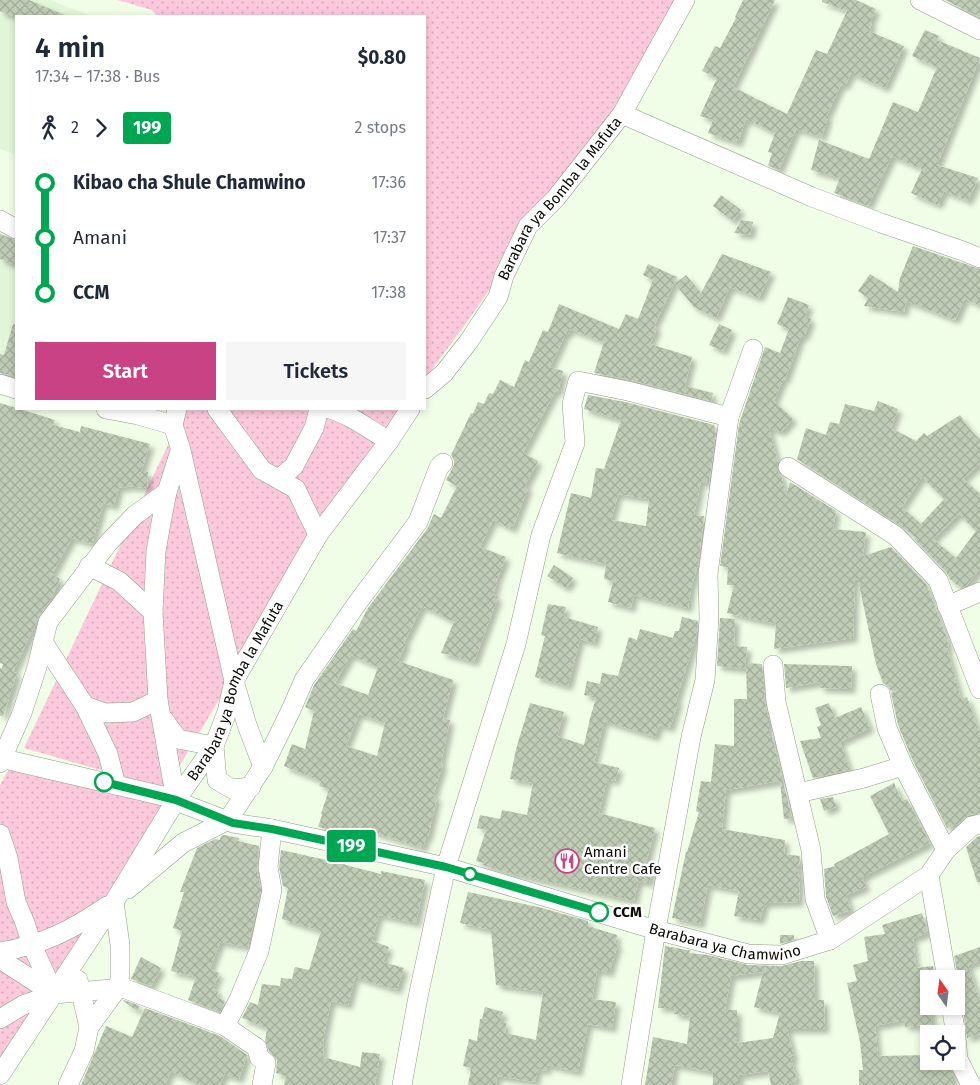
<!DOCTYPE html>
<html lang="en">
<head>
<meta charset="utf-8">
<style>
  :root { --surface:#fff; --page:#f6f6f7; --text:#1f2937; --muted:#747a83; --accent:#c94384 }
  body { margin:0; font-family:"Fira Sans",sans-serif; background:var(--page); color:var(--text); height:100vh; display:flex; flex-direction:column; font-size:19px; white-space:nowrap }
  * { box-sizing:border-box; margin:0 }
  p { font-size:16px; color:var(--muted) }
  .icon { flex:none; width:28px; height:28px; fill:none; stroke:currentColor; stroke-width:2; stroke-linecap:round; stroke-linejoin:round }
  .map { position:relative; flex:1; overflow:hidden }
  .sheet { position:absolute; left:15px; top:15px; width:411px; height:395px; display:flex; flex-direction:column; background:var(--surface); border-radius:0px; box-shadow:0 2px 8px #0003 }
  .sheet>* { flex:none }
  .badge { padding:0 10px; border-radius:4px; font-size:18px; line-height:32px }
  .needle { width:32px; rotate:346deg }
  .controls { position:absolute; left:920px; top:970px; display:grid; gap:10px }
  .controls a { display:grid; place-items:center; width:45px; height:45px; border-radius:0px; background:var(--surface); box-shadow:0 2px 8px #0003; font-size:25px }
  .map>.badge { position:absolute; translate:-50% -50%; box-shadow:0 0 0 2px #fff }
  .legs { display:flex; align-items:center; gap:8px; height:55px; padding:0 20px; font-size:16px }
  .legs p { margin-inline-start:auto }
  .summary { display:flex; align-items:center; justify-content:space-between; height:85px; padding:0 20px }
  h1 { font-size:28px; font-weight:600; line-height:38px }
  .button { display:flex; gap:10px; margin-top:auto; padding:10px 20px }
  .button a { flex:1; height:58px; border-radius:0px; background:var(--accent); color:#fff; font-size:20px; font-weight:600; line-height:58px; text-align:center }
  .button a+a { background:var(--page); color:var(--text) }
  ul { padding:0 20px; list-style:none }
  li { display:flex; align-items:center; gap:18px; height:55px; font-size:19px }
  li i { display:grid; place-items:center; width:8px; height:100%; margin:0 6px; background:currentColor }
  li i::after { content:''; width:12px; height:12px; margin:-6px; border:4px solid; border-radius:50%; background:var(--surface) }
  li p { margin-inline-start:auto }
  li:first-child i { background:linear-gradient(#0000 50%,currentColor 0) }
  li:last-child i { background:linear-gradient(currentColor 50%,#0000 0) }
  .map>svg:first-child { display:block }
  .built { fill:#e3f5d7 }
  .grass { fill:url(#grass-dots) }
  .building { fill:url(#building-cross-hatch); fill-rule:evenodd; filter:url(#shadow) }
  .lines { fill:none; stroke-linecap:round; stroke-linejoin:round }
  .minor-casing { stroke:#919d88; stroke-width:20 }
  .minor { stroke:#fff; stroke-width:19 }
  .line-1-casing { stroke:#fff; stroke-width:11 }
  .line-1 { stroke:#00a651; stroke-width:8 }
  .stop-1-dot { fill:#fff; stroke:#00a651; stroke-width:2.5 }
  .labels { text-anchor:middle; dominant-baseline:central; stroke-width:5; stroke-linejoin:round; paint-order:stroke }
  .street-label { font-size:15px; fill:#090d06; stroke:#fff }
  .poi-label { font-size:15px; fill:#090d06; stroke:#fff; text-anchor:start }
  .stop-label { font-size:15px; font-weight:bold; fill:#090d06; stroke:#fff; text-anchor:start }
</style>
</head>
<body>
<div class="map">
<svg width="980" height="1085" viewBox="0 0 980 1085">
  <defs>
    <pattern id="grass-dots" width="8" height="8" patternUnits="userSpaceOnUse" patternTransform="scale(1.25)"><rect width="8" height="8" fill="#fcc9dc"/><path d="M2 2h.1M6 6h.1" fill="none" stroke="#d7abbb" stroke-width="1.8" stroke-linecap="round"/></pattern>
    <pattern id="building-cross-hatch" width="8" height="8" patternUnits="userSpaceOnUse" patternTransform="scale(1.25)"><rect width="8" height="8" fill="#becbb5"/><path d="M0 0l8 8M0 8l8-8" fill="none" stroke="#a2ad9a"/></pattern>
    <filter id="shadow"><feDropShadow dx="4.5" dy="4.5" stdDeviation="2.5" flood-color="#0004"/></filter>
  </defs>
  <rect width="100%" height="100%" fill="#f1fee7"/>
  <path class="built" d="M0,0h50l42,16h-76v139l-16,-6z
    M0,231l16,6v146l-16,-5z"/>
  <path class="grass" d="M117,0h567l-71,113 -149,213 -39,53v-363h-268l-5,-6z
    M185,409h218l-103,154 -134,226 -142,-41z
    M15,758l149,43 -164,277v-293z"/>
  <path class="building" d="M0,0h29l38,16h-54l-13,-5z
    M743,0h32l-42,87 54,27 29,-64 11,4 20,-43 -25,-9v-2h34l20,9 -6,13 2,1 -3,8 35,15 -19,42 -34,-15 -6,13 -3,-2 -2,3 -14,30h2l-6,20 -26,-8 -17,41 -11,-4 4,-13 -4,-1 7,-19 -29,-14 -8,24 -30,-10 5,-13 -13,-4 17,-38 -15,-7 13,-25 5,2 16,-30 -1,-1z
    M945,0h35v17l-11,-5z
    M925,30l14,6 -2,4 43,18 -43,107 41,13 -10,23 -24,-10 -6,14 -27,-12 11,-24 -30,-13 -24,50 -34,-13 6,-15 -29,-8 8,-30 50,19 24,-57 25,10 19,-45 -25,-11z
    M721,195l20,15 -8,11 -20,-15z
    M741,220l12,2 -3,13 -16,-2z
    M0,234l16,6v25l-16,-6z
    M913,246l67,23v37l-15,-8 -10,22 -49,-19 -2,11 -40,-6 4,-8 -10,-7 12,-17 28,18 2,-14z
    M722,254l49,18 -12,26 -29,-11 -14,31 -22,-11 -19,-23 11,-9 15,18z
    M648,264l29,13 -23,49 3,2 -7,16 42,13 -7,29 28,7 -2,8 -80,-21 -37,-7 10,-31 -34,-13 -2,5 -2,-1 -16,34 13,4 -5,21 -3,-1 -32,62 15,8 -13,25 3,2 -11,29 -5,12 -19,-9 -13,27 26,10 -10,25h1l-4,13 5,2 -24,65 -33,-9 13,-31 -32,-16 -18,37 2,1 -8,17 55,19 -10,38 7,2 -9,43 2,1 -10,32 4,1 -9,40h-2l-3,11 -53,-17 -2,7 -50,-11 4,-12 -1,-1 8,-25 -10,-3 2,-5 -37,-15 8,-22 13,5 9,-38 -9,-4 9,-22 39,-56 3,2 12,-23 59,-79 7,-15 7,4 16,-32 -11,-6 8,-15v-5l-3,-5 20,-42 2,1 5,-12 6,2 5,-11 4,1 7,-14 14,7 11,-27 4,2 14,-32 5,2 11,-28 60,25 7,-15 12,5 15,-39 -10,-5zM351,655l27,12 -10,28 -33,-12zM359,714l26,9 -8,33 -31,-10z
    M788,297l21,8 -4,11 6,3 -7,18 -3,-1 -16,44 -2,-1 -9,22 19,18 -12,13 -12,-4 9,35v9l3,3 5,21 4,-14 46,29 -3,18 33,3 -3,24 28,-9 35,37 20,51 3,13h-2l14,51 6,-2 13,37v79l-11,2 -11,9 -11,4 -34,-67 -15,-36 -7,-32 7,-3h-8l-2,-4 -5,-3 -7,-19 -18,-84h-3l-2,58 -79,11 2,-25 -49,-11 7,-28h-7l1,-18 -8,-1 19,-142 26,-77 15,6 9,-24 -12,-5z
    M13,324l3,1v52l-16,-4v-19l4,1z
    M719,324l13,6 -9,21 -14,-6z
    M588,395l37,7 89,23 2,8 -7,50 -8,-2 -7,34 10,1 -6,49 -7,23 -3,20 -54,-13 -3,13 -23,-6 5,-21 -9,-2 2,-15 -49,-11 14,-60 20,5 5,-30 8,1 17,-49 -37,-11zM618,494l31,5 -3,27 -35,-6z
    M878,401l20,8 -7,19 25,13 8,-8 3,3 33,-21 8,12 12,13v23l-17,16 17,15v74l-13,17 -6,3 -11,-9 -4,-7 -32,-33 2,-1 -14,-11 -105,-68 9,-31 20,7 4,-13 9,2 6,-20 29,7zM922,477l22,22 -23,25 -19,-17zM959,514l17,17 -20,27 -23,-19z
    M0,403l55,17 -2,5 27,7 1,-6 69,18 -9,28h7l-1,16 -21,-2v2l-7,-1 -5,19 -11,-3 -11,41 -20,-6 -20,36 8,5 -10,22 -11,15 -26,56 4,1 -14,43h-3v-48l2,1 1,-5 -3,-1z
    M554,565l19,13 -7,10 -19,-12z
    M548,604l18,3 -2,10 34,10 -4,16 -14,-4 -12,47 -33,-9 10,-41 -4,-1z
    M682,617l16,4 -1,11 -21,69 2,1 -8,26 -11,-3 -4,12 -51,-16 -10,41 25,6 -4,13 -8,-2 -8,34 56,15 -10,39 7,1 -3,15 -11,-2 -4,20 -119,-27v1l-32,-10 1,-2 -8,-2 10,-31 -9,-2 3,-13 20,4 2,-9 25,5 6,-32 -23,-4 6,-30 14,-46 34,9 -7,24 27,9 6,-27 6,-20 -12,-3 3,-14 13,3 2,-11 16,3 11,-39 8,3 3,-11 33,9 2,-7h4z
    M720,618l15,1 -1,27 13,1 -2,22 -28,-3z
    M746,663l16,1 3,39 4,16v17h3l20,82 -8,1 -4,-38 -54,9 -4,39 63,11 -1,14 16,2 -2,19 2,-1 -1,28 -34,1 -5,17 -26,-4 5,-25 -31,-6 -8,39 -28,-6 14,-66h1l12,-40 -3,-1 5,-30 10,1 4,-38 19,2v-47h13z
    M784,664l68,2 -1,23 -31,-1v-6l-34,6z
    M829,703l6,15 26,-11 9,21 -30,14 10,28 -37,8 -13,-37 21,-3 -4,-11 4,-2 -6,-17z
    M894,783l8,18 5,-2 23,44 -68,34 4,10 -20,8 5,15 -18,6 -7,-19 -2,-28 11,-3 -1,-2 55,-30 -19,-38z
    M833,797l3,10 -12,4 -4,-12z
    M224,835l15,3 -1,3 21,5 -2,23 4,21 -13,57 -28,-5 -10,27 9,4 -6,16 5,2 -1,6 8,4 -5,11 -32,-12 8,-23 -25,-6 11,-40 -9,-3 11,-36h-4l17,-44 18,-9 5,1 1,-4z
    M978,836h2v46h-3l-11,-35z
    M281,850l45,10v-2l23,8 32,8v-3l44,9 -9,43 -37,-8 -7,26 17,6 -6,15 21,6 -7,22 -42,-13 -7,28 -17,-4 -7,34 -1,22 37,10 2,-15 18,2 -5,31h-91l2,-9 -10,-3 1,-13 -8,-9 -4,-10 2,-13 -25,-10 8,-16 8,3 4,-21 18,2 1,-8 11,1 3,-12 14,3 12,-39 -39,-12 6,-31 -5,-2 -4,-19z
    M468,892l74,16 46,13v5l29,9 -2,8 3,1 -9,29 -12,-3 -5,29 24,3 -4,26 -24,-4 -10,48 -31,-7 -1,6 -8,-2 -3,13 -38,-6 -1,9h-28l3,-17 -8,-2 6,-27 8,2 3,-22h2l3,-12 18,5 -3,10 6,1 -1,10 31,7 7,-48 -47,-7 -5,-55 -31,-7z
    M922,913l6,20 -15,5 3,30 17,-2 3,13h-9l5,45 -27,3 -1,-7 -29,6 3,30 51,-1v6h18l6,13v11h-94v-15h4l-3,-28 -13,-59 10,-2 -4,-16 15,-4 -4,-24 21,-3 -3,-9z
    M780,935h14v5l-14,4z
    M665,946l22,4h3l-1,3 19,2 40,10 34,1 19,-5h13l1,39h9l1,29h-38l7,29 -3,1 6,22 -18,4h-8l-3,-14 -29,4v10h-26v-13l-38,-7 -4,20h-26l8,-48 34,7 3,-28 -16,-2 1,-6h-17zM763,972l-9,35 26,6 -7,25 -36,5v-33h-12l6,-34z
    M980,947v14l-12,4 12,37v32l-13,4 -5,-34 -6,-8 2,-19 -4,-21z
    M141,957l20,11 -10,18 -20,-7z
    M124,1000l16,6 -3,5 -14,-10z
    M145,1008l75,28 27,19 -8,24 -15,-5 -4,11h-21l-28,-14 -6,14h-84l25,-59 26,11z"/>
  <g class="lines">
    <g class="minor-casing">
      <g id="minor">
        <path d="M920,0l60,30"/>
        <path d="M622,114l190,83 69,26 82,28 17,7"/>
        <path d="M0,220l16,9"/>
        <path d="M0,384l16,5"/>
        <path id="s1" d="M425,389l19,-16 25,-32 29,-44 6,-21 24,-50 28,-28 66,-84 63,-114"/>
        <path d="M106,409l32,6 35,10"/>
        <path d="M177,409l-4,16 8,25 53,231 13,44 16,42"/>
        <path d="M217,409l45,61 34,19 22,46"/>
        <path d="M330,409c21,6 40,21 59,32"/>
        <path d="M788,467l108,69 42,44 42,109"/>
        <path d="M279,479l15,-13 20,-38 5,-19"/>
        <path d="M89,566l30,15 34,31"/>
        <path d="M947,606l33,-14"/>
        <path d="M43,642l42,64 23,48 8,31"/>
        <path d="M773,665l3,37 35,148 4,49 15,41"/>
        <path d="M880,694l7,34 16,38 43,84"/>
        <path d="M85,706l20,7 28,-1 25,-12"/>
        <path d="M164,720l14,19 36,7 3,34 15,9 19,-2"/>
        <path id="s2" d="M0,758l163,38 70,27 39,6 174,38 210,63 92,24 34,1 48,-15 99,-65 17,-25 26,-24 8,-2"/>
        <path d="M0,763l22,-50 15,-46 11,-45 61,-80 26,-27 32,-23"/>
        <path d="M798,793l66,-15 39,-12"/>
        <path d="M176,800l-18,-100 -5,-88 3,-61 5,-28 6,-31 13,-41"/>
        <path d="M0,834l8,24 8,44 9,21 7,22 22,49"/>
        <path d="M929,875l18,104"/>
        <path d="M128,889l55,-46 45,-23 35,-53 28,-57 13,-30 54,-78 60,-80 21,-55 4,-4"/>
        <path d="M0,952c42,-7 72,-22 107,-46"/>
        <path d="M0,959l54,35"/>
        <path d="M78,980l11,47"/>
        <path d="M951,1006l5,28"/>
        <path d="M0,1019l23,-14 31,-11 69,-6 102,38 32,22 2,9 7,6 -4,22"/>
        <path d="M225,1026l14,-27 20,-48 13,-61 -4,-23 4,-38"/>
        <path d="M956,1037l2,22 13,26"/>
        <path id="s3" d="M0,1075l114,-173 62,-102 38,-54 13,-34 7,-31 84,-146 71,-94 21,-32"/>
        <path d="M68,1085l16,-34 5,-24 28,-38 3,-9v-35l-6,-43"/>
        <path d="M402,1085l16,-88 28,-130 70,-223 25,-109 34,-92 -3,-39 6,-23 50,10 101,26"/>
        <path d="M631,1085l25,-155 35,-193 14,-57 4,-62 -1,-44 21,-157 24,-68"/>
      </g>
    </g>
    <use href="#minor" class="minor"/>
  </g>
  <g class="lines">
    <g class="line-1-casing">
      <path id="line-1" d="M104,782l72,18 57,23 39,6 174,38 153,45"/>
    </g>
    <use href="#line-1" class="line-1"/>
  </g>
  <defs>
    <g id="restaurant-ring" transform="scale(1.25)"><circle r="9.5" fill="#fff" stroke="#c94384" stroke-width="1.5"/><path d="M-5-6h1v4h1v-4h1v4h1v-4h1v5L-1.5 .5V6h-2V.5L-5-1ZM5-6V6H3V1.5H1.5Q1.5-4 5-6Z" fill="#c94384"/></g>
  </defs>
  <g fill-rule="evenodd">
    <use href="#restaurant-ring" x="567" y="861"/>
  </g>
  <g class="stop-1-dot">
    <circle cx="104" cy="782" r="9"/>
    <circle cx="470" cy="874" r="6"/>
    <circle cx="599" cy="912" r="9"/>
  </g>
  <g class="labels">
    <g class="street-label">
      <text stroke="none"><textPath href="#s1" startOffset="236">Barabara ya Bomba la Mafuta</textPath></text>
      <text stroke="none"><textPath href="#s3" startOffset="452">Barabara ya Bomba la Mafuta</textPath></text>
      <text stroke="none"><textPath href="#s2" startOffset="750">Barabara ya Chamwino</textPath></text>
    </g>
    <g class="poi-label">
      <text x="584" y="852">Amani<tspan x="584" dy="17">Centre Cafe</tspan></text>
    </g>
    <g class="stop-label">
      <text x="613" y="912">CCM</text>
    </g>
  </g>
</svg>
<div class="controls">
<a><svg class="needle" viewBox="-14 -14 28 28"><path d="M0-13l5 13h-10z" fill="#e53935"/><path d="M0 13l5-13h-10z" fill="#747a83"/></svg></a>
<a><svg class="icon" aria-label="locate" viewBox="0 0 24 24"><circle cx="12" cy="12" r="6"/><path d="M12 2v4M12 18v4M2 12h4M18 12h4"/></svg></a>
</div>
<b class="badge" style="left:351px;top:846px;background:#00a651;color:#fff">199</b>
<section class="sheet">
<div class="summary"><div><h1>4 min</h1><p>17:34 – 17:38 · Bus</p></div><b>$0.80</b></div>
<div class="legs"><svg class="icon" aria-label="walk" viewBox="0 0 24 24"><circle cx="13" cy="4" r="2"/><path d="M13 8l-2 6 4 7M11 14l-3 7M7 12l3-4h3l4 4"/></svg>2<svg class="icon" aria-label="forward" viewBox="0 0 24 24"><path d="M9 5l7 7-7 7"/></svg><b class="badge" style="background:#00a651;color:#fff">199</b><p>2 stops</p></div>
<ul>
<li><i style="color:#00a651"></i><b>Kibao cha Shule Chamwino</b><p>17:36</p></li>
<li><i style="color:#00a651"></i><span>Amani</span><p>17:37</p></li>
<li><i style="color:#00a651"></i><b>CCM</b><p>17:38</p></li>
</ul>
<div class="button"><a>Start</a><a>Tickets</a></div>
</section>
</div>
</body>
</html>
